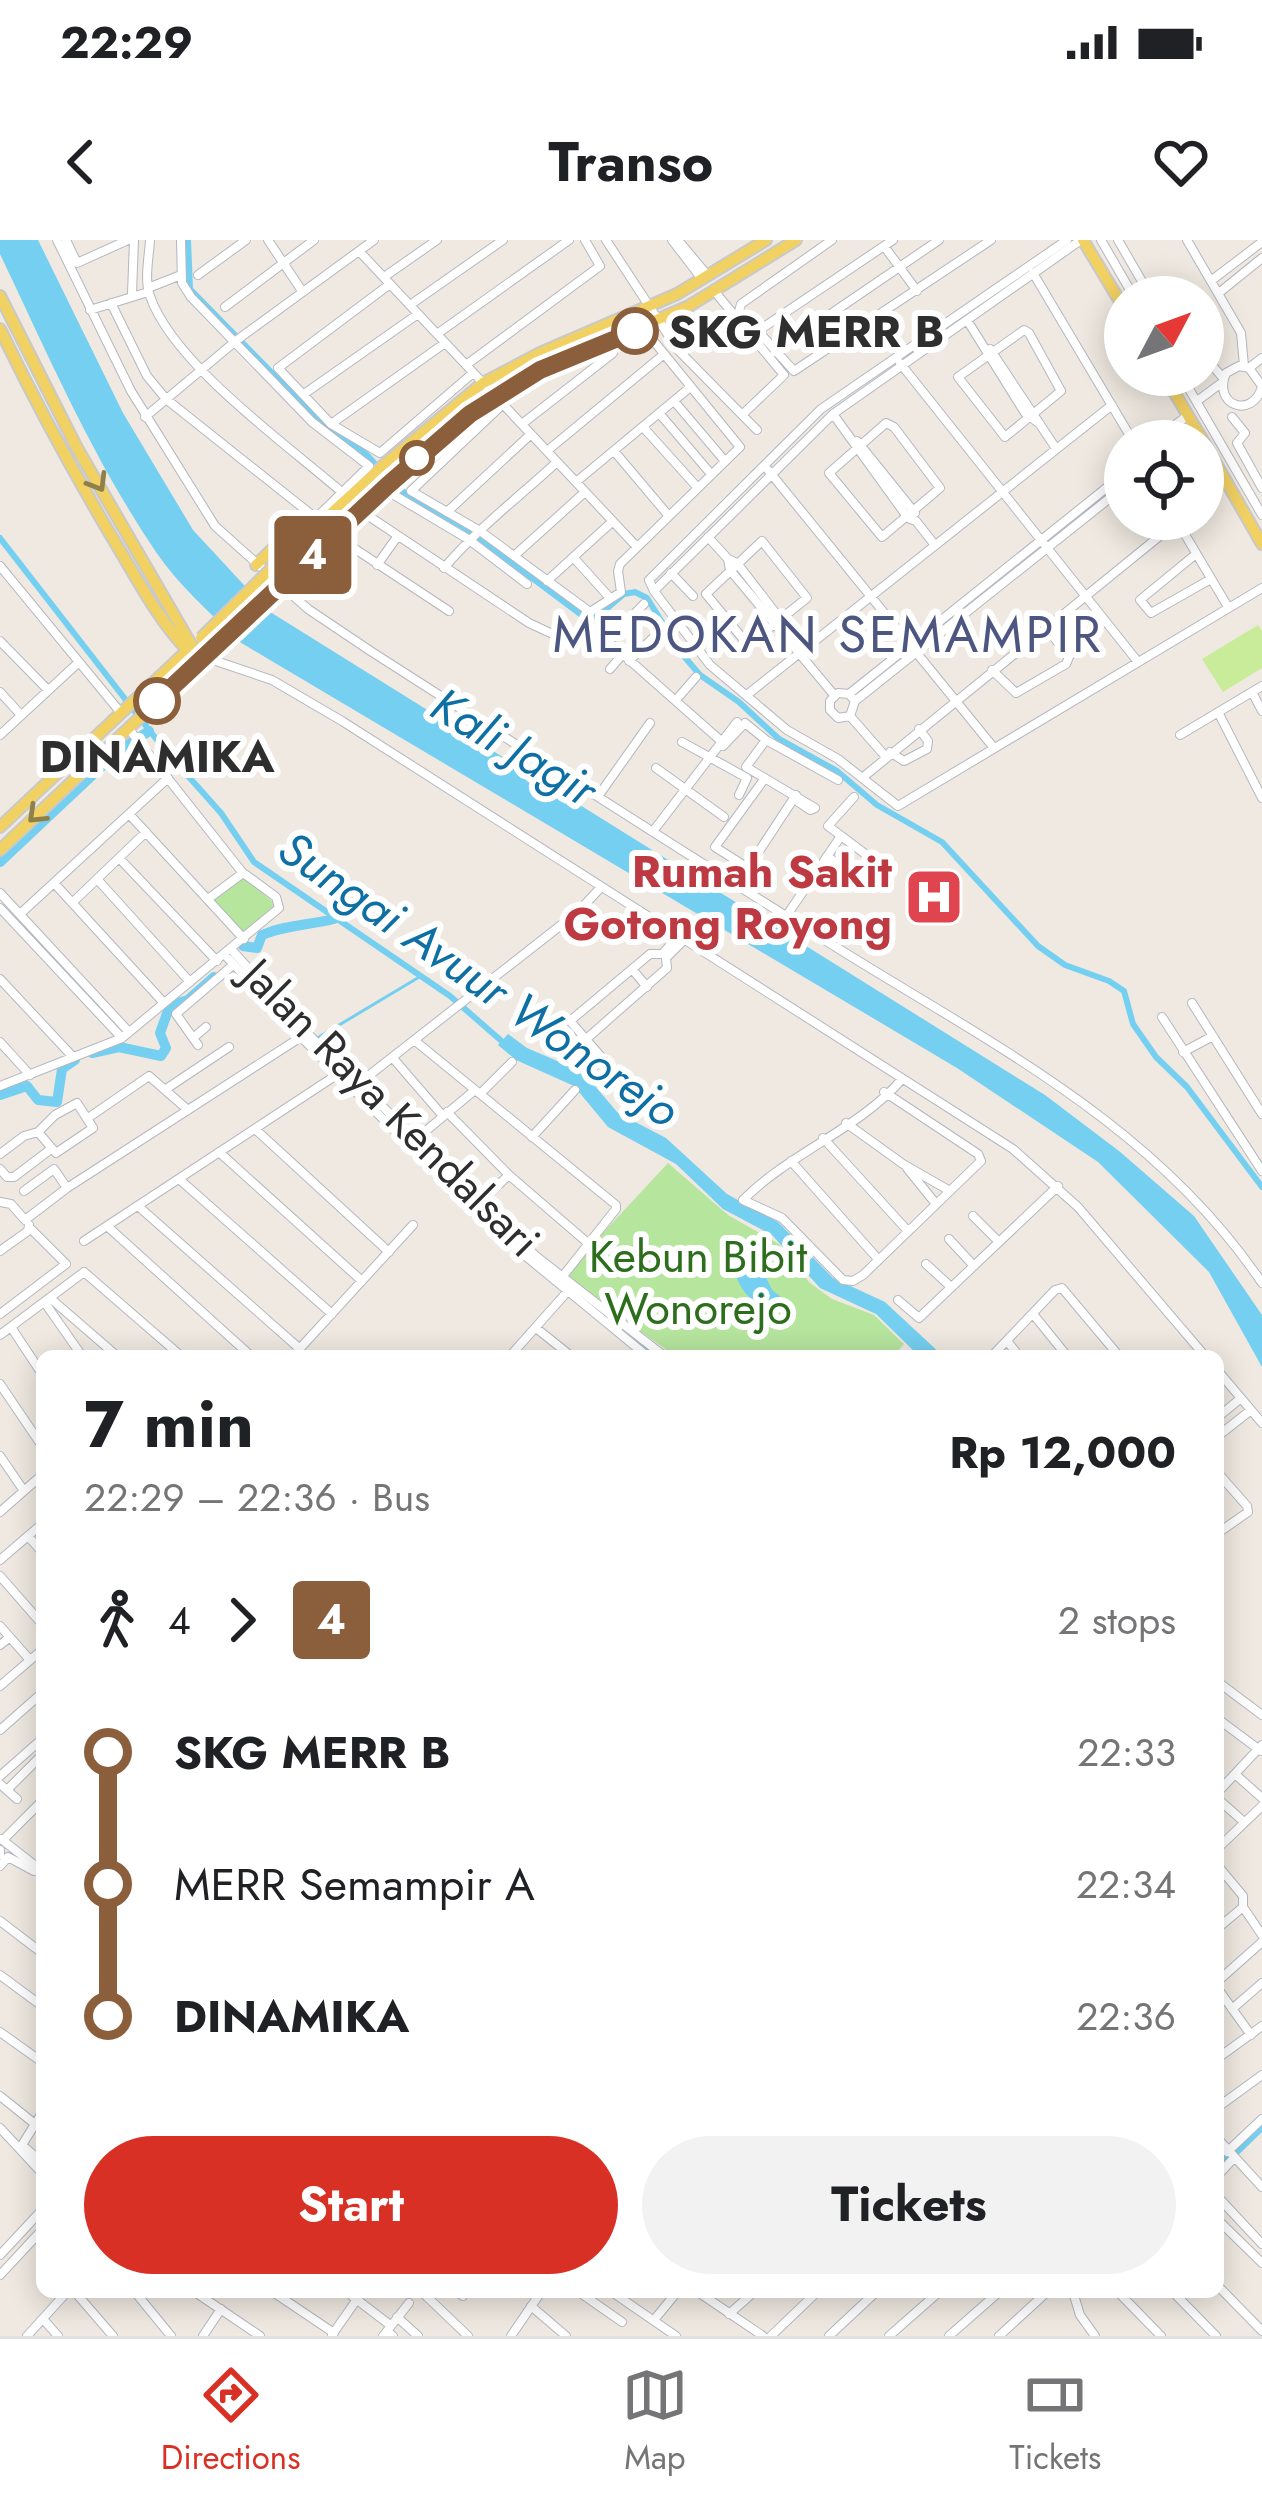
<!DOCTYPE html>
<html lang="en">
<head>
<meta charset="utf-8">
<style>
  :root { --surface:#fff; --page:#f2f2f2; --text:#202124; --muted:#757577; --line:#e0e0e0; --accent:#d93025 }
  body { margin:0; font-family:Jost,sans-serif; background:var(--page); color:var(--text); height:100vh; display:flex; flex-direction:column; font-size:45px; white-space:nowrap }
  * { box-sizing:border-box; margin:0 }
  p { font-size:39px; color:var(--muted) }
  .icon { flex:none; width:66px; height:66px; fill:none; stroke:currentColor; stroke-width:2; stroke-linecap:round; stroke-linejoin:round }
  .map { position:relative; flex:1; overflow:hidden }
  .side { position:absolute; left:36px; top:1110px; width:1188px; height:948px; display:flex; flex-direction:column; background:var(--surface); border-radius:18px; box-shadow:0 6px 30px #0003 }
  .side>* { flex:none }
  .badge { padding:0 24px; border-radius:9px; font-size:42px; line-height:78px }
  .needle { width:78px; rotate:49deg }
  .tools { position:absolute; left:1104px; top:36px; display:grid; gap:24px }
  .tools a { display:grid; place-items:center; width:120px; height:120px; border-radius:50%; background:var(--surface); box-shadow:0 6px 30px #0003; font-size:60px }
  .map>.badge { position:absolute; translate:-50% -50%; box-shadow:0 0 0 6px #fff }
  .legs { display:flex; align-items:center; gap:18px; height:132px; padding:0 48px; font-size:39px }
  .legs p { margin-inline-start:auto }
  .headline { display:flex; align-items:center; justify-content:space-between; height:204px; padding:0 48px }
  h1 { font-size:66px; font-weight:700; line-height:90px }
  .button { display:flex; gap:24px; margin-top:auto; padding:24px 48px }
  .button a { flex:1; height:138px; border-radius:72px; background:var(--accent); color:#fff; font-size:48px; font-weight:700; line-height:138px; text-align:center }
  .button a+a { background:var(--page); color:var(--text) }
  ul { padding:0 48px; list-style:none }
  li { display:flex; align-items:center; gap:42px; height:132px; font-size:45px }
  li i { display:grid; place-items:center; width:18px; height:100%; margin:0 15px; background:currentColor }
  li i::after { content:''; width:30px; height:30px; margin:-15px; border:9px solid; border-radius:50%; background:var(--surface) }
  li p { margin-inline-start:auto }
  li:first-child i { background:linear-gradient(#0000 50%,currentColor 0) }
  li:last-child i { background:linear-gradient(currentColor 50%,#0000 0) }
  .status { display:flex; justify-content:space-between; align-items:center; height:84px; padding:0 60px; background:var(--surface); direction:ltr }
  .status svg { height:33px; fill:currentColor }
  header { display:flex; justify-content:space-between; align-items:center; height:156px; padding:0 48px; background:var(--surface); font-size:54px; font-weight:700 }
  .tab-bar { display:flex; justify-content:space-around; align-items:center; height:168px; border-top:3px solid var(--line); background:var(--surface); font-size:33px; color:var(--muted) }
  .tab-bar a { display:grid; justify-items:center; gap:6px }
  .tab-bar .selected { color:var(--accent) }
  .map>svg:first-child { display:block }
  .green { fill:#b6e59e }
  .pitch { fill:#c9ec9a }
  .water { fill:#75cff0 }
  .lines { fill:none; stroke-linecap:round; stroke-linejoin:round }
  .stream { stroke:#75cff0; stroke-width:3 }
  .canal { stroke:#75cff0; stroke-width:6 }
  .river { stroke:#75cff0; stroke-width:10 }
  .minor-casing { stroke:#b4b7c1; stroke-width:10 }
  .major-casing { stroke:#c9c9c9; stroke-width:14 }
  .minor { stroke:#fff; stroke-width:8 }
  .major { stroke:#f2d163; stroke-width:10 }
  .major-bridge-casing { stroke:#c9c9c9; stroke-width:14; stroke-linecap:butt }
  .major-bridge { stroke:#f2d163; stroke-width:10 }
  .oneway { stroke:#908048 }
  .line-1-casing { stroke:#fff; stroke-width:27 }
  .line-1 { stroke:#8b5e3c; stroke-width:18 }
  .stop-1-dot { fill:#fff; stroke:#8b5e3c; stroke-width:6 }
  .labels { text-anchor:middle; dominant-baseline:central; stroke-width:12; stroke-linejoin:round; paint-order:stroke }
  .stop-label { font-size:45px; font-weight:bold; fill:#2e2e2e; stroke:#fff; text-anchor:start }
  .health-label { font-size:45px; font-weight:bold; fill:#be3a42; stroke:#fff; text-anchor:end }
  .street-label { font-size:45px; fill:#2e2e2e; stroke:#fff }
  .park-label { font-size:45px; fill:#2c6e1b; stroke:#fff }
  .water-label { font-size:48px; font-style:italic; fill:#0d6fa3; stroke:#fff }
  .quarter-label { font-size:51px; letter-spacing:3px; fill:#4d5680; stroke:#fff }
</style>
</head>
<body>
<div class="status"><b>22:29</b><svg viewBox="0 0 49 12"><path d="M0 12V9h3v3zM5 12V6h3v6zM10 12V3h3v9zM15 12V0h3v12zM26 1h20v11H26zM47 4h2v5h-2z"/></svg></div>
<header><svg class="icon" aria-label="back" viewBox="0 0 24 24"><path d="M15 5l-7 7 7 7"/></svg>Transo<svg class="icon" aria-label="heart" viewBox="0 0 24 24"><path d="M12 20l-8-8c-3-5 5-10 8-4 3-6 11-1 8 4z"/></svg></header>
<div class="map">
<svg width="1262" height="2096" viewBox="0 0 1262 2096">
  <rect width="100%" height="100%" fill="#efe9e1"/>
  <path class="green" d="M243,635l34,31 -33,30 -34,-37z
    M668,923l60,52 51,29 31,39 22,16 42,16 30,29 -11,12h-218l-112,-80z"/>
  <path class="pitch" d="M1258,385l4,6v37l-39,24 -21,-33z"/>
  <path class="water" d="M0,0h38l85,173 70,117 74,80 778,485 74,56 75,65 68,99v52l-53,-95 -111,-110 -141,-94 -719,-427c-28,-29 -60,-56 -82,-89 -63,-93 -108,-197 -156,-298z
    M508,794l19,14 56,24 35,41 48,25 61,56 51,28 55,56 52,24 58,54h-24l-43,-42 -56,-26 -48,-53 -49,-26 -47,-45 -68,-37 -34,-41 -58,-26 -18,-15z
    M748,1010l7,4 17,36 18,14 -5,7c-31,0 -49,-22 -53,-51l1,-5z"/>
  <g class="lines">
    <path class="stream" d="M314,800l107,-64
      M333,824l75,73
      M625,1091l32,25"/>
    <path class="canal" d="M188,0l2,49 127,130 50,36 30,33 71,42 115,86h15l26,-22 11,-2 12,6 35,56 18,21 39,27 40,37 58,32 40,34 65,37 96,104 27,19 44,16 15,10 9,33 23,33 31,30 75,100
      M0,298l164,211 57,64 33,49 196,134 55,48"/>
    <path class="river" d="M0,622l116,-109 33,-22
      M243,706l14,2 5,-13c23,-10 47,-10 72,-16
      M92,813l27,-6 42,9 5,-8 -6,-15 10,-28 18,-5 26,-23
      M0,855l27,-9 11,14 19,2 5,-33 13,-9
      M1218,1928l44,-43"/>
    <g class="minor-casing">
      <path id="minor" d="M57,0l74,151 84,135 93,83 64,43c155,99 310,200 467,297 156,97 318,178 423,334
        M66,0l11,23 51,-23
        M150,0c-1,17 -6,40 0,56 23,68 139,150 194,198
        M181,0l1,43 9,14 121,125 57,44 -53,52
        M268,0l34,51
        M606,0l72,110 79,80
        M672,0l30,39
        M678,0l30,36
        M893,0l-135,91 36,40 197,-131
        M1067,0l-246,169 -172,171 5,11 56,74 77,65 51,29 60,47 364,-218
        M1101,0l33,57
        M1118,0l33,57
        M1187,0l54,93 3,33
        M884,6l33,45
        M359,11l278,296
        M1033,33l100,168
        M198,35l48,-35
        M384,37l53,-37
        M1212,40l50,-38
        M390,44l-112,84 53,56 49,29 93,-80
        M148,48l33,-13
        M715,52l69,83 -41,39
        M1220,52l42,-34
        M132,54l2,-54
        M111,63l36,73 19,23 151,120
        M410,65l93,-65
        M225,67l89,-67
        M90,70l58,-18
        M739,71l2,-7 91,-64
        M967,80l58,93 15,11
        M1024,90l5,3 32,58 -56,46 -47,-60z
        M437,94l132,-94
        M990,109l65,98
        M775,112l164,-112
        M900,123l238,299
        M1203,123l8,1 12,14
        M466,125l134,-99 -15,-26
        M1249,128l-10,-2 -13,7c-14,32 26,47 36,14
        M1249,128l13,18
        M1249,128l13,-10
        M1181,135l81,140
        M304,154l114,-80
        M674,161l50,59
        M1197,161l23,-17
        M503,164l-92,87 69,40 110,81 31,-20 -3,-21 2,-7 120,-117 -97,-119
        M659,173l52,61
        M833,174l75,104 8,3 18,23
        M145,177l92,-77 137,-100
        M1232,177l13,16 -8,10 25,45
        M886,183l8,4 46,61 -58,49 -53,-64z
        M331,184l114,-81
        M522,184l91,-71 3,-14
        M643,187l54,60
        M857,201l58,72
        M1154,201l33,-25
        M547,211l116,-96
        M614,211l54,64
        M768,230l226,278
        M576,242l112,-93
        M361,271l168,112 45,21 18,-17 129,114
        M447,272l84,-78
        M1177,281l51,86
        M708,297l20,22 9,4 44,57
        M340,299l109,72
        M762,301l45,57 -59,47 -42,-51z
        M1196,314l-56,46 11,13 60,-34
        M514,316l71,-64
        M573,317l37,41
        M728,319l2,11 104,125
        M377,325l20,-28
        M0,326l121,147
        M444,328c33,-39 75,-71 113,-106
        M671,333l22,23
        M547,341l66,-60
        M286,350l103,-98 79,47 59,45
        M654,351l179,-177 248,-174
        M0,401l48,49
        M608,401l36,-37
        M204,417l68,23 70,41 671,428 65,58 127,149
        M629,421l31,-30
        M610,429l12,-14
        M992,430l24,23 50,-29 3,-7 -23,-30
        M0,452l21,23
        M1252,452l10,19
        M748,454l364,-289
        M849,454l276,-221
        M676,460l20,-23
        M855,461l-6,-7 -11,-1 -8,8v9l8,8 12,-2 5,-15 270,-215
        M1218,472l44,86
        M850,476l35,40
        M0,495l79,-73
        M1180,495l82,-49
        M766,500l-20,27 69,41 -5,2 -16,-11
        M682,502l65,36 -8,17
        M723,506l22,-23 21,17 72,40
        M890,512l14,9 23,-12 1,-8 -9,-12
        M656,528l68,49
        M765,538l-50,69 33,21 48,-73
        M862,538l315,-256
        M599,555l51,-72
        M854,557l-26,29 36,27
        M129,574l115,125
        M654,590l83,-108
        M827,616l30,21
        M119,618l98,103
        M97,639l93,103
        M54,643l110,120
        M0,653l129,139
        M208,659l35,-26
        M72,663l74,-71
        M0,668l122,130
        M20,674l148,-136
        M787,675l54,-79
        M231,709l73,81 233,227 127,99
        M225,715l76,82 193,193 153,126
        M632,729l15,18
        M0,739l73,78
        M1192,763l70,111
        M1162,777l100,154
        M193,798l13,-11
        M414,800l202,165v4l-53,67
        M554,800l34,31 15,-12 -33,-38 80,-67h12l16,-17
        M584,801l83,-73 -1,-10 17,-17
        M0,802l30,33
        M198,805l-22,-31 57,-49
        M1183,812l30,-16
        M392,817l50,58
        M358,844l221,-173 22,-24
        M0,846l122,-48 157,-130 -3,-11 -34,-25 -114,-144
        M166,849l63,-42
        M884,852l5,3 89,59 3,7 -118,114 -10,6 -10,-1 -61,-62 -39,-18c45,-46 119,-73 159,-121
        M480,854l32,-32
        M77,863l16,25 -37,25 -18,-21 17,-17z
        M447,872l62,63 80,69
        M88,878l61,-42 39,34
        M846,883l57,41 47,27
        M255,889l134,123
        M532,897l43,-47
        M823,898l84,92
        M415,900l60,-50
        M219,912l143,129
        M0,914l24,-18 14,-4
        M791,921l86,97
        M907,928l29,36
        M0,929l7,8h7l37,-28
        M179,939l153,135
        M24,951l30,-22 13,19
        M0,962l11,2 14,16
        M480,962l29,-27
        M138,966l162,143
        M973,976l26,26
        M25,980l42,-32 234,-151
        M107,986l144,130
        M949,999l25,27
        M84,1001l254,-167
        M0,1011l28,-20 1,-6
        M926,1024l25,23
        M50,1058l67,58
        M898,1060l21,18 139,-132
        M45,1063l37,53
        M0,1074l66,-50 -36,-36
        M1033,1074l34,42
        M11,1087l31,47
        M536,1088l35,28
        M0,1095l84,-63 97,84
        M1007,1101l12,15
        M293,1116l120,-131
        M510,1116l57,-64
        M992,1116l63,-66 7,-2 57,68
        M1218,1131l44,52
        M0,1144l42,62
        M1218,1177l23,-19
        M1218,1196l33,-26
        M0,1216l24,35
        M1218,1233l29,33 1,6 -30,21
        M0,1272l42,-37
        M28,1296l14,16
        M0,1320l42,-36
        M0,1336l42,48
        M0,1386l30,34
        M0,1405l10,-8
        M1218,1442l44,33
        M0,1446l42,-36
        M1218,1479l43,32
        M0,1490l42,-37
        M1236,1535l26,23
        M0,1536l42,-37
        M0,1544l17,15
        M7,1550l35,-35
        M1218,1552l44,-47
        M1218,1559l26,23
        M1,1599l41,32
        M3,1600l39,-39
        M1218,1608l44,-42
        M0,1610v5
        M0,1626l8,-9 26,14
        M1218,1626l25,30v11l19,28
        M0,1681l42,32
        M1218,1688l25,-21
        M0,1735l42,31
        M1218,1741l44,-39
        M1218,1749l33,46
        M1232,1769l30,-26
        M0,1792l42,30
        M1218,1818l44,-32
        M0,1856l35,28
        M1218,1867l44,-32
        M0,1888l42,45
        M1218,1899l44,48
        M22,1905l20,-32
        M23,1906l19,16
        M1227,1912l35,-33
        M1218,1935l15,-16
        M1218,1957l44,47
        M1218,1980l44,43
        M0,2015l42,-45
        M0,2035l42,-45
        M1218,2046l44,45
        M75,2052l38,44
        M135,2052l36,44
        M195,2052l65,44
        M273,2052l61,41
        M347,2052l43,33
        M422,2052l46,44
        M458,2052l5,4
        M579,2052l43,30
        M612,2052l64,44
        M698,2052l65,44
        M1073,2052l7,23 15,21
        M1118,2052l43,44
        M1173,2052l43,44
        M531,2066l35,30
        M729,2074l25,-22
        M397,2077l21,19
        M43,2079l15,17
        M654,2080l23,-28
        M387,2091l22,-28
        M332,2095l30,-43
        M27,2096l40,-44
        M203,2096l18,-27
        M383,2096l4,-5 6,5
        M511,2096l30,-44
        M771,2096l46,-44
        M829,2096l47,-44
        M889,2096l50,-44
        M949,2096l50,-44
        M999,2096l48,-44"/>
    </g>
    <g class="major-casing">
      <path id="major" d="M1083,0l42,70
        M0,56l77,152 115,198 12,11
        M0,89c36,75 76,148 119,220 22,37 42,75 73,106
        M1164,135l39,66
        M1203,201l59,103
        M278,292l15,-11 27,4
        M277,323l109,-100 97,-80 57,-30 137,-59 89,-54
        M256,325l36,-35 1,5 -14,17 -1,11
        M290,336l150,-138 55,-42 45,-26 149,-64 107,-66
        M0,587l190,-179
        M0,610l209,-198"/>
    </g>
    <use href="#minor" class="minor"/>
    <use href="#major" class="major"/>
    <g class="major-bridge-casing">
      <path id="major-bridge" d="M201,398l76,-75
        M212,410l78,-74"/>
    </g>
    <use href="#major-bridge" class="major-bridge"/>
  </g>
  <defs><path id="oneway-chevron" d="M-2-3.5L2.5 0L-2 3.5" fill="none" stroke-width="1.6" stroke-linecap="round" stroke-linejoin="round" transform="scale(3)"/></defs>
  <g class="oneway">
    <use href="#oneway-chevron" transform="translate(98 243) rotate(59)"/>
    <use href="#oneway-chevron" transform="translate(36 575) rotate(136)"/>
  </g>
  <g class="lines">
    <g class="line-1-casing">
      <path id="line-1" d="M157,461l231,-216 82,-71 70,-44 95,-39"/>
    </g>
    <use href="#line-1" class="line-1"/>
  </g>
  <defs>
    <g id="hospital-square" transform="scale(3)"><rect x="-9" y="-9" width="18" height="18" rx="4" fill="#e0444e" stroke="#fff"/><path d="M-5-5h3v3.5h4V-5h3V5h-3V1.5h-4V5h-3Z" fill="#fff"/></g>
  </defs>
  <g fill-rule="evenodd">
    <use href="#hospital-square" x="934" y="657"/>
  </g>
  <g class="stop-1-dot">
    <circle cx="635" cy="91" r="21"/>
    <circle cx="417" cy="218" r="15"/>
    <circle cx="157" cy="461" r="21"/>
  </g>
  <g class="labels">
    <g class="stop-label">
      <text x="668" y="91">SKG MERR B</text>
      <text x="157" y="516" text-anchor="middle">DINAMIKA</text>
    </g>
    <g class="health-label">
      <text x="892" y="631">Rumah Sakit<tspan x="892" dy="52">Gotong Royong</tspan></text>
    </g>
    <g class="street-label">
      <text transform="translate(391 868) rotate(45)">Jalan Raya Kendalsari</text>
    </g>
    <g class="park-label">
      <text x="698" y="1016">Kebun Bibit<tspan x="698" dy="52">Wonorejo</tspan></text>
    </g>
    <g class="water-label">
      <text transform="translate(514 507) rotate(31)">Kali Jagir</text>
      <text transform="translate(479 739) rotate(35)">Sungai Avuur Wonorejo</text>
    </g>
    <g class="quarter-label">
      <text x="828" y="394">MEDOKAN SEMAMPIR</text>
    </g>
  </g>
</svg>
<div class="tools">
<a><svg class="needle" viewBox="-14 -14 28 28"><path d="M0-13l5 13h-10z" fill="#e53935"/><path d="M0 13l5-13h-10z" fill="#757577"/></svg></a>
<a><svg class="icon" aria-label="locate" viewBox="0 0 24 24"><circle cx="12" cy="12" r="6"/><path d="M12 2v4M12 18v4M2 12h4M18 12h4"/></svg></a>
</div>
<b class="badge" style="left:313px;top:315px;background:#8b5e3c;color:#fff">4</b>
<section class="side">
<div class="headline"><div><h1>7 min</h1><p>22:29 – 22:36 · Bus</p></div><b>Rp 12,000</b></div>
<div class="legs"><svg class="icon" aria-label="walk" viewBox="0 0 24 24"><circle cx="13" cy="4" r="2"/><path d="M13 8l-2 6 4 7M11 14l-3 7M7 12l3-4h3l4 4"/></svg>4<svg class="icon" aria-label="forward" viewBox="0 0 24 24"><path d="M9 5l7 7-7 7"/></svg><b class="badge" style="background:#8b5e3c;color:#fff">4</b><p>2 stops</p></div>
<ul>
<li><i style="color:#8b5e3c"></i><b>SKG MERR B</b><p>22:33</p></li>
<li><i style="color:#8b5e3c"></i><span>MERR Semampir A</span><p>22:34</p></li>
<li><i style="color:#8b5e3c"></i><b>DINAMIKA</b><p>22:36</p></li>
</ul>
<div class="button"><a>Start</a><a>Tickets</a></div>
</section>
</div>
<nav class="tab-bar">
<a class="selected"><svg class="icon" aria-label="directions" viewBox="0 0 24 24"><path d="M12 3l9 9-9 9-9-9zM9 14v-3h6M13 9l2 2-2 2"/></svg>Directions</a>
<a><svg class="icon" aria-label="map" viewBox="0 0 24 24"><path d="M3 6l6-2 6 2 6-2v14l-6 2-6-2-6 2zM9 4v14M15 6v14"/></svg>Map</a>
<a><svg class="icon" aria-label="tickets" viewBox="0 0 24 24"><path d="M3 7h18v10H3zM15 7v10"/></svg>Tickets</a>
</nav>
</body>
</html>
